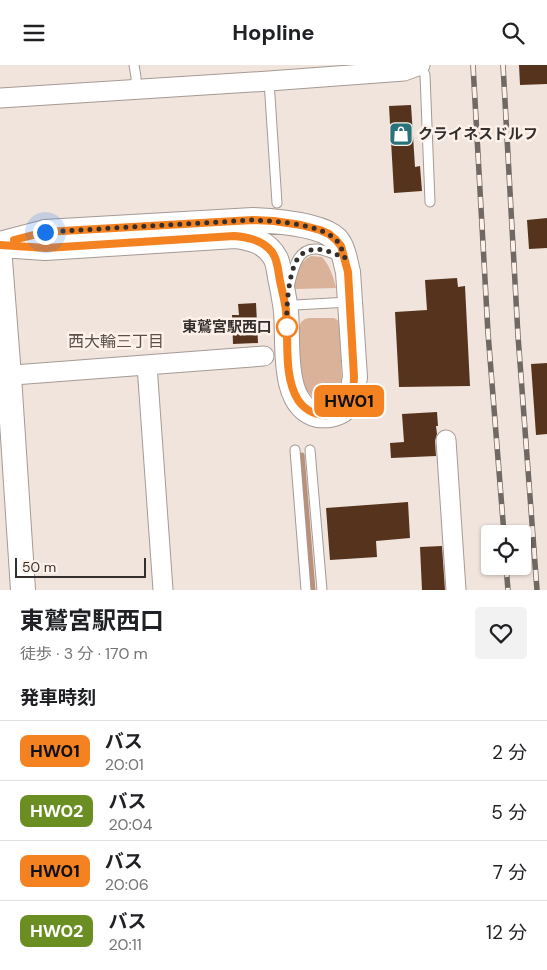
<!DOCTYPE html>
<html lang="ja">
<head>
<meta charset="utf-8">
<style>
  :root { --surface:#fff; --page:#f2f2f2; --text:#202124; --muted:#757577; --line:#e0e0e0 }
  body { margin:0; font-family:"DM Sans","Noto Sans JP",sans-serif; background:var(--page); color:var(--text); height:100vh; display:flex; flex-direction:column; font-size:19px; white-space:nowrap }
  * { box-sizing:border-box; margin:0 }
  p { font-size:16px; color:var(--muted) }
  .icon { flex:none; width:28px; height:28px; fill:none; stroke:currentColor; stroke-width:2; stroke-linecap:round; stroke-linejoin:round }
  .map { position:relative; height:525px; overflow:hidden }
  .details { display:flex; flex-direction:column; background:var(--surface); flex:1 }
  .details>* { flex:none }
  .badge { padding:0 10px; border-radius:8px; font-size:18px; line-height:32px }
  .tools { position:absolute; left:481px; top:460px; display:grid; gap:10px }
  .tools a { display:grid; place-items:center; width:50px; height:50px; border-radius:5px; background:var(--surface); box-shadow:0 1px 4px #0004; font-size:25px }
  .scale { position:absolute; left:15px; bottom:12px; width:131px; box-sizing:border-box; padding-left:5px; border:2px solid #342f2c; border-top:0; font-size:14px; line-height:18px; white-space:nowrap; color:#342f2c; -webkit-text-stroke:4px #fdf1ea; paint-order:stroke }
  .you { position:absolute; width:25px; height:25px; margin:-12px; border:4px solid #fff; border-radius:50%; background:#1a73e8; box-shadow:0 0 0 8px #1a73e833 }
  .map>.badge { position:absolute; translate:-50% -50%; box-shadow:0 0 0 2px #fff }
  h2 { padding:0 20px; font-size:19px; line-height:45px }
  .round { display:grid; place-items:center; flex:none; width:52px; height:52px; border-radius:5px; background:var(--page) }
  .head { display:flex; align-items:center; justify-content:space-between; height:85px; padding:0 20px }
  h1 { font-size:24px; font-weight:700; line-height:38px }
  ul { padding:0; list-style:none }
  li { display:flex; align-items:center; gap:15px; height:60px; padding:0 20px; border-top:1px solid var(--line) }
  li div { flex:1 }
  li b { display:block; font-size:19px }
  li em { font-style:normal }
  li .badge { min-width:55px; font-weight:700; text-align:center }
  header { display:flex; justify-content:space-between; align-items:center; height:65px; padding:0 20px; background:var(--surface); font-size:22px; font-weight:700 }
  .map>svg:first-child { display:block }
  .green { fill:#dab299 }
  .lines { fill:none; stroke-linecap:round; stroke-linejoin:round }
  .stream { stroke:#ba9178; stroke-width:5 }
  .building { fill:#56331c }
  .service-casing { stroke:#a59a94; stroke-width:11 }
  .minor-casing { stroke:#a59a94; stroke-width:21 }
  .tertiary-casing { stroke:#a59a94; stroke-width:26 }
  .service { stroke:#fff; stroke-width:9 }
  .minor { stroke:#fff; stroke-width:19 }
  .tertiary { stroke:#fff; stroke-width:24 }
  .rail-casing { stroke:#6f6863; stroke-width:5.5 }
  .rail { stroke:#fdf1ea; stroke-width:4; stroke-dasharray:11; stroke-linecap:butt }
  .line-casing { stroke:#fff; stroke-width:11 }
  .line { stroke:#f58220; stroke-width:8 }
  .walk { stroke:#342f2c; stroke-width:5; stroke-dasharray:0 9 }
  .stop-dot { fill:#fff; stroke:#f58220; stroke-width:2.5 }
  .labels { text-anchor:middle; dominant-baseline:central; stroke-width:5; stroke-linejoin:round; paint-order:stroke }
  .poi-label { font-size:15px; font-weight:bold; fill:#342f2c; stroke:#fdf1ea; text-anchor:start }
  .stop-label { font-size:15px; font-weight:bold; fill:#342f2c; stroke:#fdf1ea; text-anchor:end }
  .neighbourhood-label { font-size:16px; fill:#5b514b; stroke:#fdf1ea }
</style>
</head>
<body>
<header><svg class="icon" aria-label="menu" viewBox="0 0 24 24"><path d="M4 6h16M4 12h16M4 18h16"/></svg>Hopline<svg class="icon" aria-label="search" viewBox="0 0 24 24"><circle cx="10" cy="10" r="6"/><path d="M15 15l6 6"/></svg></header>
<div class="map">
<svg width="547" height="525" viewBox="0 0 547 525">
  <rect width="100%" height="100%" fill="#f0e4dd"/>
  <path class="green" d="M311,191l11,1c8,9 11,19 14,31l-41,1c0,-16 2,-25 16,-33z
    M309,253h25l5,3 3,61 -3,10 -6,6 -10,3 -11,-5 -6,-6 -4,-10 -4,-50 3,-8 4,-3z"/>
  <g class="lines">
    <path class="stream" d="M302,390l11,135"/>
  </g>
  <path class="building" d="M519,0h28v19l-27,1z
    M411,40l4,62 5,-1 2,25 -28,2 -5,-87z
    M547,153v30l-18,1 -2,-29z
    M457,213l1,9 7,-1 5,100 -71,1 -4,-75 32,-2 -2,-30z
    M256,238l2,40 -25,1 -1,-29h7l-1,-11z
    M547,298v71l-11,1 -5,-71z
    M437,347l1,14h-2l1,8 -2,7 1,15 -45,2 -1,-15 14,-1 -2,-28z
    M408,437l2,36 -34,3 1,16 -47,3 -4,-52z
    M442,481l3,44h-23l-2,-43z"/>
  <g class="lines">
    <g class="service-casing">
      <path id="service" d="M134,0l2,12v13
        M421,0l4,10 5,127
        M269,16l8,122
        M289,222c4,-15 7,-40 28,-38 8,1 16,5 23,7
        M286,245l9,-5 54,-3
        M295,385l11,140
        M310,385l12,140"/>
    </g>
    <g class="minor-casing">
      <path id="minor" d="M0,33l269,-17 135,-10 16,-6
        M147,300l16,225
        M0,311l264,-20
        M446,375l10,150"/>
    </g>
    <g class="tertiary-casing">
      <path id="tertiary" d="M0,179l45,-12 208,-12c21,1 68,4 83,19 8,9 9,22 12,33l7,105c-2,11 -3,25 -11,32 -7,6 -18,7 -26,6 -38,-9 -29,-73 -32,-103 -1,-10 -3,-20 -5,-30 -2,-8 -2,-16 -5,-23 -9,-17 -24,-21 -41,-23l-190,12 -45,-3
        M0,195l9,116 14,214"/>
    </g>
    <use href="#service" class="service"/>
    <use href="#minor" class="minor"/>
    <use href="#tertiary" class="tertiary"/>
    <g class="rail-casing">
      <path id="rail" d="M473,0l15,268 16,201
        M503,0l15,271 19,254
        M506,501l2,24"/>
    </g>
    <use href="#rail" class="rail"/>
  </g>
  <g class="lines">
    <g class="line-casing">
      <path id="line" d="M0,180l46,3 188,-12c14,1 29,4 38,16 6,8 6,19 8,29 2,10 5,20 6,30 3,27 -3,65 12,89 11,17 39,22 50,3 5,-8 6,-17 6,-26l-6,-105 -7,-26 -5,-6 -7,-6 -9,-4 -19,-5 -27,-4 -21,-1 -208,12 -31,8"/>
    </g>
    <use href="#line" class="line"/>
    <path class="walk" d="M45,167l208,-12c21,1 69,4 83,20 5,5 6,11 9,18 -10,-4 -24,-11 -34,-8 -5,1 -10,4 -13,8 -10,15 -12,52 -11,69"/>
  </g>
  <defs>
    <g id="shop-square" transform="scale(1.25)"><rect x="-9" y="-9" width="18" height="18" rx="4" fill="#287279" stroke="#fdf1ea"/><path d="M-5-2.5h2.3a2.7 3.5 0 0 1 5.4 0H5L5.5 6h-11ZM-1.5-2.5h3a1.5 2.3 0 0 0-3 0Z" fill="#fff"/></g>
  </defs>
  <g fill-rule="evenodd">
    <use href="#shop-square" x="401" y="69"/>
  </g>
  <circle class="stop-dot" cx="287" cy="262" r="10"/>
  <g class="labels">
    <g class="poi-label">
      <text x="418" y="69">クライネスドルフ</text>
    </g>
    <g class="stop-label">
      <text x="272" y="262">東鷲宮駅西口</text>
    </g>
    <g class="neighbourhood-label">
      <text x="116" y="276">西大輪三丁目</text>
    </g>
  </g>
</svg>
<div class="tools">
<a><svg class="icon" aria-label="locate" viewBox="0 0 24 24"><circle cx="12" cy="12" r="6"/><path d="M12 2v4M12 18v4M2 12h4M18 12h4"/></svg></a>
</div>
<div class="scale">50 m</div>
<div class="you" style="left:45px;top:167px"></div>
<b class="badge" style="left:349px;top:336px;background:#f58220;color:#111">HW01</b>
</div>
<section class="details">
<div class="head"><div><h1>東鷲宮駅西口</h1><p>徒歩 · 3 分 · 170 m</p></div><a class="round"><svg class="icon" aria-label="heart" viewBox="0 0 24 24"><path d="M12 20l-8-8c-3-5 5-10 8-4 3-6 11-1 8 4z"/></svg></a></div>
<h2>発車時刻</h2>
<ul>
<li><span class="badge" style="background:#f58220;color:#111">HW01</span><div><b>バス</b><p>20:01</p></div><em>2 分</em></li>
<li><span class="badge" style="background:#6b8e23;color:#fff">HW02</span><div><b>バス</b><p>20:04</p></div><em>5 分</em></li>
<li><span class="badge" style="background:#f58220;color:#111">HW01</span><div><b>バス</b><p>20:06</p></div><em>7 分</em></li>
<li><span class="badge" style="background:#6b8e23;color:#fff">HW02</span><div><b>バス</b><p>20:11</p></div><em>12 分</em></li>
</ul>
</section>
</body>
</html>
